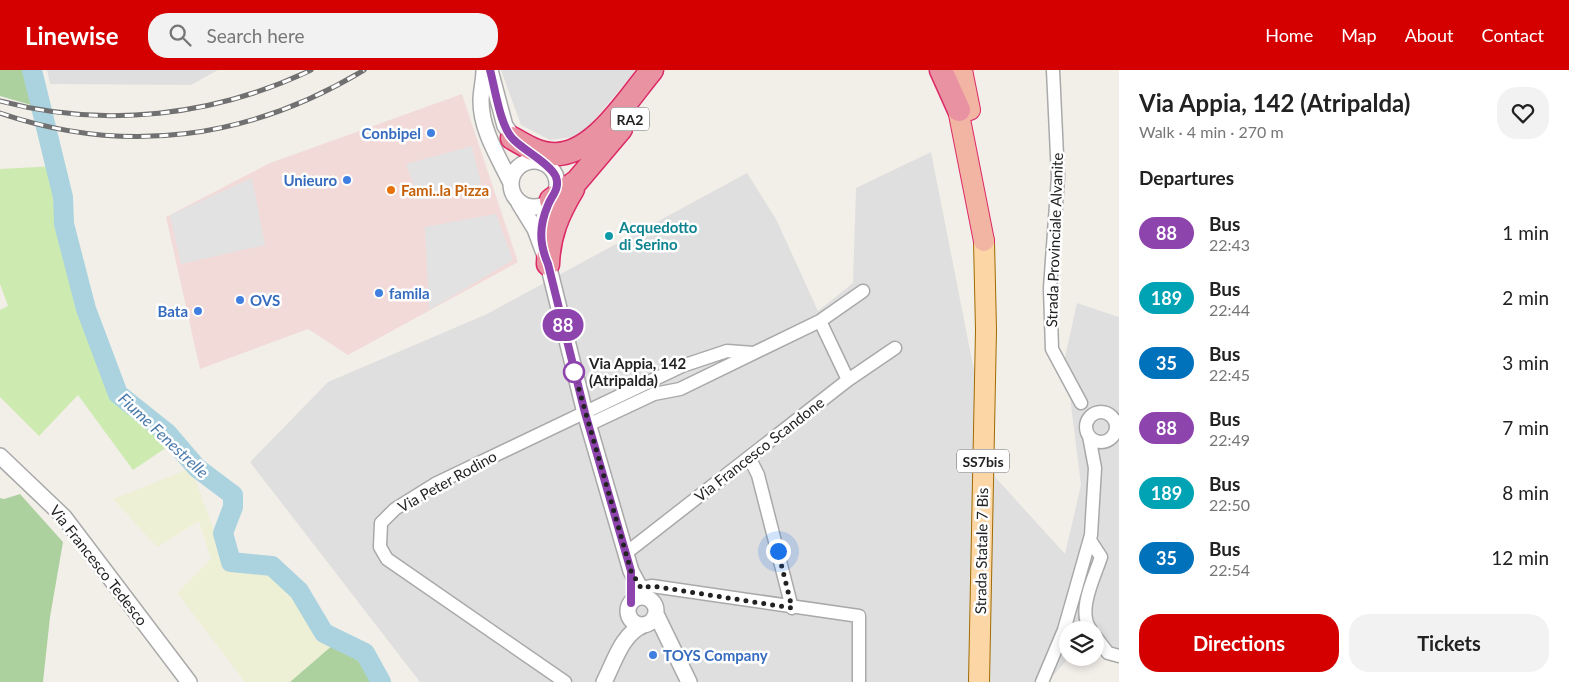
<!DOCTYPE html>
<html lang="en">
<head>
<meta charset="utf-8">
<style>
  :root { --surface:#fff; --page:#f2f2f2; --text:#222; --muted:#767676; --accent:#d40000 }
  body { margin:0; font-family:Lato,sans-serif; background:var(--page); color:var(--text); height:100vh; display:flex; flex-direction:column; font-size:19px; white-space:nowrap }
  * { box-sizing:border-box; margin:0 }
  p { font-size:16px; color:var(--muted) }
  .icon { flex:none; width:28px; height:28px; fill:none; stroke:currentColor; stroke-width:2; stroke-linecap:round; stroke-linejoin:round }
  .map { position:relative; flex:1; overflow:hidden }
  .details { display:flex; flex-direction:column; background:var(--surface); width:450px }
  .details>* { flex:none }
  .badge { padding:0 10px; border-radius:16px; font-size:18px; line-height:32px }
  .tools { position:absolute; left:1059px; top:551px; display:grid; gap:10px }
  .tools a { display:grid; place-items:center; width:45px; height:45px; border-radius:50%; background:var(--surface); box-shadow:0 2px 8px #0003; font-size:25px }
  .you { position:absolute; width:25px; height:25px; margin:-12px; border:4px solid #fff; border-radius:50%; background:#1a73e8; box-shadow:0 0 0 8px #1a73e833 }
  .map>.badge { position:absolute; translate:-50% -50%; box-shadow:0 0 0 2px #fff }
  h2 { padding:0 20px; font-size:19px; line-height:45px }
  .round { display:grid; place-items:center; flex:none; width:52px; height:52px; border-radius:20px; background:var(--page) }
  .headline { display:flex; align-items:center; justify-content:space-between; height:85px; padding:0 20px }
  h1 { font-size:24px; font-weight:700; line-height:38px }
  .action { display:flex; gap:10px; margin-top:auto; padding:10px 20px }
  .action a { flex:1; height:58px; border-radius:20px; background:var(--accent); color:#fff; font-size:20px; font-weight:700; line-height:58px; text-align:center }
  .action a+a { background:var(--page); color:var(--text) }
  ul { padding:0; list-style:none }
  li { display:flex; align-items:center; gap:15px; height:65px; padding:0 20px }
  li div { flex:1 }
  li b { display:block; font-size:19px }
  li em { font-style:normal }
  li .badge { min-width:55px; font-weight:700; text-align:center }
  header { display:flex; align-items:center; gap:30px; box-sizing:border-box; height:70px; padding:0 25px; background:var(--accent); color:#fff }
  header strong { font-size:24px }
  nav { display:flex; gap:28px; margin-inline-start:auto; font-size:18px }
  .search { width:350px; height:45px; background:var(--page); display:flex; align-items:center; gap:12px; box-sizing:border-box; padding:0 18px; border-radius:20px; color:var(--muted); font-size:19px }
  main { display:flex; flex:1; min-height:0 }
  .map>svg:first-child { display:block }
  .residential { fill:#e0dfdf }
  .commercial { fill:#f2dad9 }
  .farmland { fill:#eef0d5 }
  .grass { fill:#cdebb0 }
  .forest { fill:#add19e }
  .parking { fill:#e2e2e2 }
  .lines { fill:none; stroke-linecap:round; stroke-linejoin:round }
  .river { stroke:#aad3df; stroke-width:20 }
  .minor-casing { stroke:#a9a9a9; stroke-width:15 }
  .tertiary-casing { stroke:#a9a9a9; stroke-width:18 }
  .primary-casing { stroke:#a06b00; stroke-width:22 }
  .trunk-casing { stroke:#dc2a67; stroke-width:22 }
  .motorway-casing { stroke:#dc2a67; stroke-width:25 }
  .minor { stroke:#fff; stroke-width:12 }
  .tertiary { stroke:#fff; stroke-width:15 }
  .primary { stroke:#fcd6a4; stroke-width:20 }
  .trunk { stroke:#f2b4a3; stroke-width:20 }
  .motorway { stroke:#e892a2; stroke-width:22 }
  .rail-casing { stroke:#707070; stroke-width:5 }
  .rail { stroke:#fff; stroke-width:3; stroke-dasharray:9; stroke-linecap:butt }
  .line-casing { stroke:#fff; stroke-width:11 }
  .line { stroke:#8e44ad; stroke-width:8 }
  .walk { stroke:#222; stroke-width:5; stroke-dasharray:0 9 }
  .shop-dot { fill:#3f7fe0; stroke:#fff; stroke-width:2 }
  .food-dot { fill:#e8710a; stroke:#fff; stroke-width:2 }
  .culture-dot { fill:#0f9aa8; stroke:#fff; stroke-width:2 }
  .stop-dot { fill:#fff; stroke:#8e44ad; stroke-width:2.5 }
  .labels { text-anchor:middle; dominant-baseline:central; stroke-width:5; stroke-linejoin:round; paint-order:stroke }
  .shield { fill:#fff; stroke:#646464; stroke-width:1 }
  .shield-label { font-size:14px; font-weight:bold; fill:#222 }
  .shop-label { font-size:15px; font-weight:bold; fill:#366cbe; stroke:#fff; text-anchor:end }
  .food-label { font-size:15px; font-weight:bold; fill:#c56008; stroke:#fff; text-anchor:start }
  .culture-label { font-size:15px; font-weight:bold; fill:#0d838f; stroke:#fff; text-anchor:start }
  .street-label { font-size:15px; fill:#222; stroke:#fff }
  .stop-label { font-size:15px; font-weight:bold; fill:#222; stroke:#fff; text-anchor:start }
  .water-label { font-size:16px; font-style:italic; fill:#4a7aab; stroke:#fff }
</style>
</head>
<body>
<header>
<strong>Linewise</strong>
<div class="search"><svg class="icon" aria-label="search" viewBox="0 0 24 24"><circle cx="10" cy="10" r="6"/><path d="M15 15l6 6"/></svg>Search here</div>
<nav><a>Home</a><a>Map</a><a>About</a><a>Contact</a></nav>
</header>
<main>
<div class="map">
<svg width="1119" height="612" viewBox="0 0 1119 612">
  <rect width="100%" height="100%" fill="#f2efe9"/>
  <path class="residential" d="M47,0h171l-27,15 -141,-1z
    M501,0h135l-55,66 -31,4 -29,-15z
    M931,82l64,325 70,77 16,-69 -16,-128 12,-54 42,14v346l-24,-10v-23h-27v28h1l-22,24h-627l-170,-220 78,-80 159,-68 260,-141 29,46 42,92 35,-28 3,-95z"/>
  <path class="commercial" d="M462,24l56,168 -170,93 -40,-26 -108,40 -34,-152 104,-54z"/>
  <path class="farmland" d="M191,398l36,98 35,3 41,37 13,35 18,3 -44,38h-45l-68,-89 34,-34 -12,-38 -42,26 -44,-48z"/>
  <path class="grass" d="M55,96l8,31 1,27 22,85 32,85 55,49 -40,27 -55,-75 -39,41 -39,-39v-87l8,-4 -8,-22v-115z"/>
  <path class="forest" d="M0,0h27l11,37 -38,-11z
    M20,424l43,48 -13,75 -7,65h-43v-184l4,1z
    M334,574l34,24 7,14h-85z"/>
  <path class="parking" d="M472,76l9,38 -62,16 -13,-36z
    M252,108l13,67 -84,19 -11,-49z
    M496,144l17,46 -84,50 -4,-83z"/>
  <g class="lines">
    <path class="river" d="M32,0l31,127 1,27 22,85 32,85 49,39 30,35 36,27v12l-10,26 8,29 41,4 27,25 25,42 41,20 16,29"/>
    <g class="minor-casing">
      <path id="minor" d="M1053,0l5,107 -8,111 2,61 29,54
        M820,251l28,59
        M1086 357a15 15 0 1 1 30 0a15 15 0 1 1-30 0Z
        M588,355l66,-31 26,-5 140,-68 43,-30
        M749,387l9,18 34,133
        M1090,470l11,17c-6,19 -25,55 -10,73
        M626,483l222,-173 47,-32
        M641,518l11,-2 207,30v66
        M1095,566l13,17 11,3
        M565,612l-178,-123 -7,-12 1,-24 14,-14 40,-25 247,-118 45,-15 27,2
        M1042,612l22,-52 27,-95 4,-67 -6,-32"/>
    </g>
    <g class="tertiary-casing">
      <path id="tertiary" d="M484,0c0,10 -3,21 -3,31 0,29 17,55 29,80
        M490,0l15,56 13,17
        M511 114a23 23 0 1 1 46 0a23 23 0 1 1-46 0Z
        M519,133l16,26 13,35 37,149 46,158 14,26
        M540,172l1,-14 8,-26
        M0,386l64,61 125,165
        M628 541a14 14 0 1 1 28 0a14 14 0 1 1-28 0Z
        M656,544l33,68
        M604,612c10,-19 18,-49 40,-57"/>
    </g>
    <g class="primary-casing">
      <path id="primary" d="M979,612l7,-352 -2,-89"/>
    </g>
    <g class="trunk-casing">
      <path id="trunk" d="M962,0l8,40
        M955,24l29,147"/>
    </g>
    <g class="motorway-casing">
      <path id="motorway" d="M941,0l18,40
        M512,68c12,7 25,15 39,16 42,4 77,-56 101,-84
        M551,130l26,-19 44,-52
        M548,194c1,-29 10,-50 25,-75"/>
    </g>
    <use href="#minor" class="minor"/>
    <use href="#tertiary" class="tertiary"/>
    <use href="#primary" class="primary"/>
    <use href="#trunk" class="trunk"/>
    <use href="#motorway" class="motorway"/>
    <g class="rail-casing">
      <path id="rail" d="M0,31c104,28 215,15 311,-31
        M0,43c126,43 250,26 364,-43"/>
    </g>
    <use href="#rail" class="rail"/>
  </g>
  <g class="lines">
    <g class="line-casing">
      <path id="line" d="M490,0c5,18 10,56 23,69 10,11 38,25 43,38 4,12 -4,18 -8,28 -9,21 -9,38 0,59l37,149 46,158v32"/>
    </g>
    <use href="#line" class="line"/>
    <path class="walk" d="M574,302l57,199 10,17 11,-2 140,22 -14,-57"/>
  </g>
  <g class="shop-dot">
    <circle cx="431" cy="63" r="5"/>
    <circle cx="347" cy="110" r="5"/>
    <circle cx="379" cy="223" r="5"/>
    <circle cx="240" cy="230" r="5"/>
    <circle cx="198" cy="241" r="5"/>
    <circle cx="653" cy="585" r="5"/>
  </g>
  <circle class="food-dot" cx="391" cy="120" r="5"/>
  <circle class="culture-dot" cx="609" cy="166" r="5"/>
  <circle class="stop-dot" cx="574" cy="302" r="10"/>
  <g class="labels">
    <g class="shield">
      <rect x="611" y="37.5" width="38" height="23" rx="4"/>
      <rect x="957" y="379.5" width="52" height="23" rx="4"/>
    </g>
    <g class="shield-label">
      <text x="630" y="49">RA2</text>
      <text x="983" y="391">SS7bis</text>
    </g>
    <g class="shop-label">
      <text x="421" y="63">Conbipel</text>
      <text x="337" y="110">Unieuro</text>
      <text x="389" y="223" text-anchor="start">famila</text>
      <text x="250" y="230" text-anchor="start">OVS</text>
      <text x="188" y="241">Bata</text>
      <text x="663" y="585" text-anchor="start">TOYS Company</text>
    </g>
    <g class="food-label">
      <text x="401" y="120">Fami..la Pizza</text>
    </g>
    <g class="culture-label">
      <text x="619" y="157">Acquedotto<tspan x="619" dy="17">di Serino</tspan></text>
    </g>
    <g class="street-label">
      <text transform="translate(1054 170) rotate(-88)">Strada Provinciale Alvanite</text>
      <text transform="translate(759 379) rotate(-38)">Via Francesco Scandone</text>
      <text transform="translate(447 411) rotate(-29)">Via Peter Rodino</text>
      <text transform="translate(981 481) rotate(-89)">Strada Statale 7 Bis</text>
      <text transform="translate(99 495) rotate(52)">Via Francesco Tedesco</text>
    </g>
    <g class="stop-label">
      <text x="589" y="293">Via Appia, 142<tspan x="589" dy="17">(Atripalda)</tspan></text>
    </g>
    <g class="water-label">
      <text transform="translate(164 365) rotate(43)">Fiume Fenestrelle</text>
    </g>
  </g>
</svg>
<div class="tools">
<a><svg class="icon" aria-label="layers" viewBox="0 0 24 24"><path d="M12 4l9 5-9 5-9-5zM3 14l9 5 9-5"/></svg></a>
</div>
<div class="you" style="left:778px;top:481px"></div>
<b class="badge" style="left:563px;top:255px;background:#8e44ad;color:#fff">88</b>
</div>
<section class="details">
<div class="headline"><div><h1>Via Appia, 142 (Atripalda)</h1><p>Walk · 4 min · 270 m</p></div><a class="round"><svg class="icon" aria-label="heart" viewBox="0 0 24 24"><path d="M12 20l-8-8c-3-5 5-10 8-4 3-6 11-1 8 4z"/></svg></a></div>
<h2>Departures</h2>
<ul>
<li><span class="badge" style="background:#8e44ad;color:#fff">88</span><div><b>Bus</b><p>22:43</p></div><em>1 min</em></li>
<li><span class="badge" style="background:#00a3b4;color:#fff">189</span><div><b>Bus</b><p>22:44</p></div><em>2 min</em></li>
<li><span class="badge" style="background:#0072bc;color:#fff">35</span><div><b>Bus</b><p>22:45</p></div><em>3 min</em></li>
<li><span class="badge" style="background:#8e44ad;color:#fff">88</span><div><b>Bus</b><p>22:49</p></div><em>7 min</em></li>
<li><span class="badge" style="background:#00a3b4;color:#fff">189</span><div><b>Bus</b><p>22:50</p></div><em>8 min</em></li>
<li><span class="badge" style="background:#0072bc;color:#fff">35</span><div><b>Bus</b><p>22:54</p></div><em>12 min</em></li>
</ul>
<div class="action"><a>Directions</a><a>Tickets</a></div>
</section>
</main>
</body>
</html>
